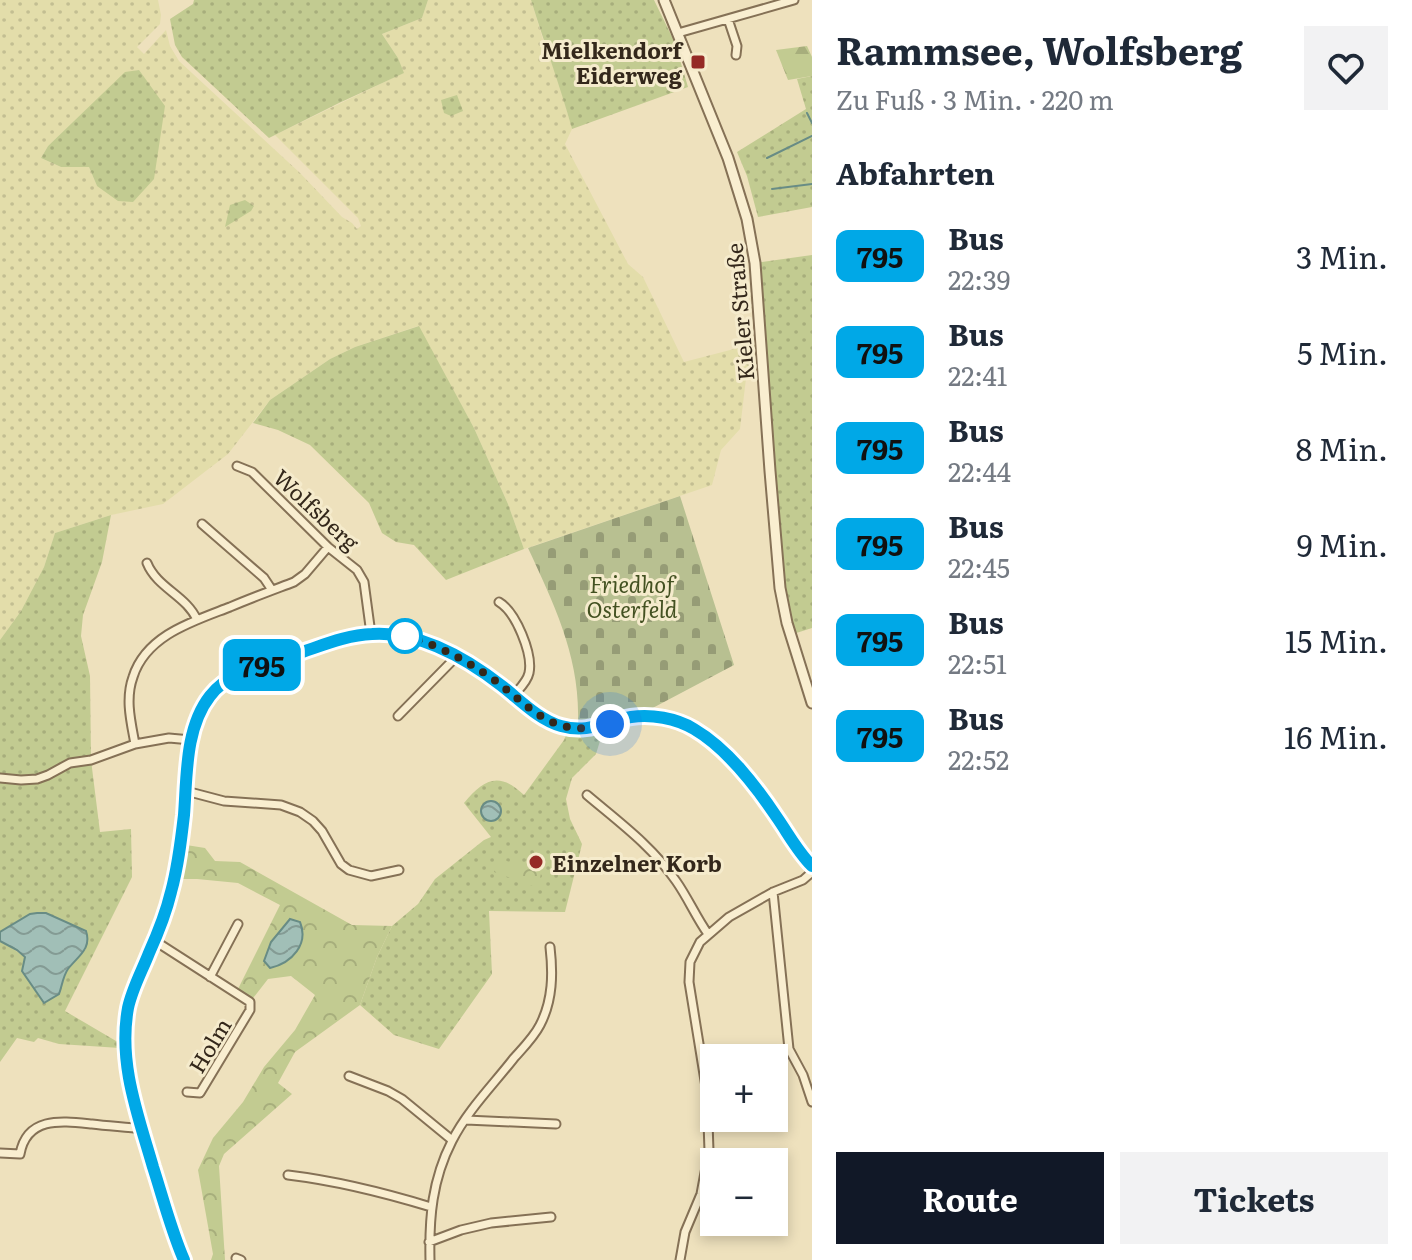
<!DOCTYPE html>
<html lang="de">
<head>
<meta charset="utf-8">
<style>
  :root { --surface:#fff; --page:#f2f2f3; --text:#1f2937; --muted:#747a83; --accent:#111827 }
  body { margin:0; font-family:Literata,serif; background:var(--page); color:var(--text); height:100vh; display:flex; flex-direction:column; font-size:30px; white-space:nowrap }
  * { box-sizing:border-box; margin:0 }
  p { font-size:26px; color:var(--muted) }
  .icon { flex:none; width:44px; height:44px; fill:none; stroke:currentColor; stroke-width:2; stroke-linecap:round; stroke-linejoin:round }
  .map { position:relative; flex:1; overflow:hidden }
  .side { display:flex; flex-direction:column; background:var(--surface); width:600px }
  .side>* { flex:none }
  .badge { padding:0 16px; border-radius:12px; font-size:28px; line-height:52px }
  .controls { position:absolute; left:700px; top:1044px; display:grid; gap:16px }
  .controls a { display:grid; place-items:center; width:88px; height:88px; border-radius:0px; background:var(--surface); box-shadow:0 4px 12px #0003; font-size:40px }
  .you { position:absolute; width:40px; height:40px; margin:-20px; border:6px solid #fff; border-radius:50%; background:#1a73e8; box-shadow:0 0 0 12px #1a73e833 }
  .map>.badge { position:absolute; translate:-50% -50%; box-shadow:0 0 0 4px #fff }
  h2 { padding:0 24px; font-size:30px; line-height:72px }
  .round { display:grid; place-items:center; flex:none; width:84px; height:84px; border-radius:0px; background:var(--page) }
  .summary { display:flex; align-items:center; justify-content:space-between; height:136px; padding:0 24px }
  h1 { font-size:38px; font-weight:700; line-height:60px }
  .action { display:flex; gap:16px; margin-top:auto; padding:16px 24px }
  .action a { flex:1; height:92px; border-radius:0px; background:var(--accent); color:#fff; font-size:32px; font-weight:700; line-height:92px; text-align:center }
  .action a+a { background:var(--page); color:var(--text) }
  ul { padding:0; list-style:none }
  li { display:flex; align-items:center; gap:24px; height:96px; padding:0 24px }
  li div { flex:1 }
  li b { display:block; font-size:30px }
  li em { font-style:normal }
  li .badge { min-width:88px; font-weight:700; text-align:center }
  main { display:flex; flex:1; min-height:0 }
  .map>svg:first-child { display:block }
  .farmland { fill:url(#farmland-dots); fill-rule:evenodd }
  .grass { fill:url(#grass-dots) }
  .forest { fill:url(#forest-firs) }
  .cemetery { fill:url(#cemetery-stones) }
  .park { fill:url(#park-crowns) }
  .water { fill:url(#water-waves); stroke:#688c85; stroke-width:2 }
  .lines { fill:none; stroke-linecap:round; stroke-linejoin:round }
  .stream { stroke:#688c85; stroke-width:2 }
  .minor-casing { stroke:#857156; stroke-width:11 }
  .tertiary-casing { stroke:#857156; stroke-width:13 }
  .minor { stroke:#f9eed0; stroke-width:7 }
  .tertiary { stroke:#f9eed0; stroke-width:9 }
  .line-casing { stroke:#fff; stroke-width:18 }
  .line { stroke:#00a8e7; stroke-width:12 }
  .walk { stroke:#34281b; stroke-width:8; stroke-dasharray:0 14.4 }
  .poi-dot { fill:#952a26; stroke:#f5ebcc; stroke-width:3 }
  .stop-dot { fill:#fff; stroke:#00a8e7; stroke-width:4 }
  .labels { text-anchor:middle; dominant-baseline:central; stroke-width:6; stroke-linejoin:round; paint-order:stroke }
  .poi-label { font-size:22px; font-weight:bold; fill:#34281b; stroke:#f5ebcc; text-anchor:end }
  .street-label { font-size:22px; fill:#34281b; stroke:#f5ebcc }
  .park-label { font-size:22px; font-style:italic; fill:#435121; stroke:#f5ebcc }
</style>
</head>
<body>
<main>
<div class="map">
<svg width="812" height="1260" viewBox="0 0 812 1260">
  <defs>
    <pattern id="farmland-dots" width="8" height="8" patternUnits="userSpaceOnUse" patternTransform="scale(2)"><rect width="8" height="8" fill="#e3ddaa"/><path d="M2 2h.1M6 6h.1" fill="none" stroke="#c3be92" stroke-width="1.8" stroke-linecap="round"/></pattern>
    <pattern id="grass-dots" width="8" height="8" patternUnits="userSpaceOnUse" patternTransform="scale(2)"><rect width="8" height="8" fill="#c2cb91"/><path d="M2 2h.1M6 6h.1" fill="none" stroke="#a7ae7c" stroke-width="1.8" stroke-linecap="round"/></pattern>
    <pattern id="forest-firs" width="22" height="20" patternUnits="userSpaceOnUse" patternTransform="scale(2)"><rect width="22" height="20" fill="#c2cb91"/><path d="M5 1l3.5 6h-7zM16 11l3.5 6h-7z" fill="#a7ae7c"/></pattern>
    <pattern id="cemetery-stones" width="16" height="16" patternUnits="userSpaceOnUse" patternTransform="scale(2)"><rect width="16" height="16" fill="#b8c091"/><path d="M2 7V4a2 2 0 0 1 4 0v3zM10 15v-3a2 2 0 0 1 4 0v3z" fill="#969c76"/></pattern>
    <pattern id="park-crowns" width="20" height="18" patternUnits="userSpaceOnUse" patternTransform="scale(2)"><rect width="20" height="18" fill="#c2cb91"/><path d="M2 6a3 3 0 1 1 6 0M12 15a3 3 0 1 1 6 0" fill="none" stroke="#a7ae7c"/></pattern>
    <pattern id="water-waves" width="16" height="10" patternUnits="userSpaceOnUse" patternTransform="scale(2)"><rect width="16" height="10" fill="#a1bfb7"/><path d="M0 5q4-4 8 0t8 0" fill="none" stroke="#849b94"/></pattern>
  </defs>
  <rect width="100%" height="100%" fill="#eee1bd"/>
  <path class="farmland" d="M0,0h158l3,15 -1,9 -23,23 7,7 22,-24 4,16 9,15 121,112 42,44 10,6 5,6 4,-3 -3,-8 -83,-83 128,-62 -5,-15 -16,-24 40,-16 6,-18h103l14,46 14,36 13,47 -7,15 63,120 15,13 41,85 77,-20 2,25 -16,3 -7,59 -19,21 -9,35 -188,64 -16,-45 -34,-76 -56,-102 -63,21 -25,12 -60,41 -42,54 -65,50 -52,11 -56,18 -11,34 -23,44 -21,29zM139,70l-42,116 -8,-19h-28l-20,-9 7,-12 77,-73z"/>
  <path class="grass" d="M194,0h234l-6,18 -40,16 16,24 6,15 -65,30 -70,35 -87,-81 -7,-12 -5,-26 23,-15z
    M531,0h123l21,43 13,44 -116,42c-12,-44 -28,-86 -41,-129z
    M139,70l26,36 -11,73 -21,23 -15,-1 -21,-15 -8,-19h-28l-20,-9 7,-12 77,-74z
    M812,76v131l-54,10 -11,-41 -10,-24 69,-43 -9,-30z
    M457,95l6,16 -12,5 -7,-3 -3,-13z
    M245,200l9,6 -3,5 -26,16 5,-22z
    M812,255v373l-22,7 -3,-12 -32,-360z
    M419,326l55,102 34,76 16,45 -78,31 -32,-35 -18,-3 -14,-9 -13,-30 -59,-58 -32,-15 -25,-7 17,-23 60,-41 25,-12z
    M111,515l-9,47 -19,53 -2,21 9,40 1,84 9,72 31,-3 1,48 -67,134 51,30 4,-1v8l-61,-4 -21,-6 -4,4 -17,-4 -17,24v-121c27,14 39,31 59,53l7,-22 20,-23v-18c-42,-18 -45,-28 -86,1v-292l21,-29 23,-44 11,-34z
    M603,731l-7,23 -24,24 -6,21 4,20 12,25 -17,68 -76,-1 3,63 -53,75 -45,-14 -34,-30 17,-48 15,-31 26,-22 17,-25 49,-39 7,-3 -27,-34c20,-24 35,-32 60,-8l40,-55 3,-7 24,2z"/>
  <path class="forest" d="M807,46l5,11v19l-24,4 -12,-30z"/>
  <path class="cemetery" d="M680,496l54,169 -87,46h-6l-3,-3 -38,11 -22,2c2,-64 -24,-117 -50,-173z"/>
  <path class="park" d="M180,844l25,4 10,13 25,1 112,63 40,1 -15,31 -17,48 -65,47 -17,31 14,11 -68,60 -5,12 6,94h-14l2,-6 -15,-84 15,-32 30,-36 21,-35 31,-37 20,-35 -24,-19 -23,3 -18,23 -14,-9 44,-88 -42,-22 -41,-4h-23z
    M498,858l43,15 -3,15 -44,-16z"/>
  <path class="water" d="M481 811a10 10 0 1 1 20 0a10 10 0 1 1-20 0Z
    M37,913h9l40,18c6,18 -8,25 -18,38 -5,7 -6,17 -9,25l-15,9 -22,-32 3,-14 -8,-7 -17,-9v-9l30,-18z
    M290,919l10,3c9,22 -8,41 -30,46l-6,-7 7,-19z"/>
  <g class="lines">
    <path class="stream" d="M807,113l5,10
      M767,158l45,-22
      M772,189l40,-5"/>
    <g class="minor-casing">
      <path id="minor" d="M728,19l9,27 -1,9
        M678,33l116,-33
        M237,466l15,6 76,75 29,23 7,12 7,52
        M202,524l62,54 8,12
        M147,563c10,25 40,33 50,57
        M499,602c17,10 34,52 30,71 -2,9 -10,16 -15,22
        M398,716l59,-60
        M135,744c-4,-22 -10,-45 -2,-67 13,-42 61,-56 97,-70 21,-9 43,-17 64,-25l11,-8 23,-27
        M0,778l21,2 16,-1 11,-4 22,-12 21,-3 44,-16 34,-6 22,2
        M186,791l38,10 57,4 19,7 13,9 9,10 19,33 8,6 22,6 28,-6
        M587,795c32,27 65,51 89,86 12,17 20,36 32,53
        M773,892l16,157 14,26 9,27
        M155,941l95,61v8l-50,83 -13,-1
        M210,977l28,-53
        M349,1076l39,15 14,8 50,41
        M466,1120l90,4
        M0,1153l20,1c7,-38 42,-33 72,-30 16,2 33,3 50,5
        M288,1175c50,6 94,17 143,32
        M429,1242l32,-12 30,-7 60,-6
        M236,1258l5,2
        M184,1260c-13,-30 -21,-62 -31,-93 -15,-52 -35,-104 -25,-159 4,-17 12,-33 19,-49 9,-22 18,-44 24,-67 6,-23 9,-47 12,-71 5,-41 0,-91 27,-125 20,-26 57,-32 86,-42 21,-7 42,-15 63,-19 52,-9 103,20 143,51 18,14 36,34 59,40 28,8 43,-5 70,-9 20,-3 45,1 63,12 34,20 62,57 84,90 11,16 20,33 34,47
        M430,1260c-1,-42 2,-80 22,-119 15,-30 41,-56 62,-83 9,-10 20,-21 26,-33 13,-25 13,-52 10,-78
        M680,1260l5,-28 16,-38 8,-43 -2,-58 -18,-111 1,-20 10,-20 29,-25 44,-25 30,-12 9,-8"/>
    </g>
    <g class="tertiary-casing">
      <path id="tertiary" d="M664,0l64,158 19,61 8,44 15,208 10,117 7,35 25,80"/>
    </g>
    <use href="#minor" class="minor"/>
    <use href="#tertiary" class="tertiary"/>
  </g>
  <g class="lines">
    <g class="line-casing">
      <path id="line" d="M184,1260c-13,-30 -21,-62 -31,-93 -15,-52 -35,-104 -25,-159 4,-19 14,-37 21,-55 9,-20 17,-40 22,-61 7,-25 10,-51 13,-77 3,-39 1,-87 26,-119 20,-26 57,-32 86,-42 25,-8 50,-19 76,-20 47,-3 94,24 130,52 18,14 37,34 59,40 28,8 44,-5 70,-9 20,-3 45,1 63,12 34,20 62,57 84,90 11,16 20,33 34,47"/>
    </g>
    <use href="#line" class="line"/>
    <path class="walk" d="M405,636c28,7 55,21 79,37 46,30 64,68 126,51"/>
  </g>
  <g class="poi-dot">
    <rect x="690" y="54" width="16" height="16" rx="4"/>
    <circle cx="536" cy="862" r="8"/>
  </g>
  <circle class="stop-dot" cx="405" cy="636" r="16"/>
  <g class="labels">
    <g class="poi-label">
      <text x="682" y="49">Mielkendorf<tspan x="682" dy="25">Eiderweg</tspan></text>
      <text x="552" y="862" text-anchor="start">Einzelner Korb</text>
    </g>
    <g class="street-label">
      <text transform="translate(739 312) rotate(-95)">Kieler Straße</text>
      <text transform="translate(317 509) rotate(43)">Wolfsberg</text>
      <text transform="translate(209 1045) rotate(-59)">Holm</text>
    </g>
    <g class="park-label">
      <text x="632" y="583">Friedhof<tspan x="632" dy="25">Osterfeld</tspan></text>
    </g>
  </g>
</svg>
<div class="controls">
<a>+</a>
<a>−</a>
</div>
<div class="you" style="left:610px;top:724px"></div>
<b class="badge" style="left:262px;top:665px;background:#00a8e7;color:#111">795</b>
</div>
<section class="side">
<div class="summary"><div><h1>Rammsee, Wolfsberg</h1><p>Zu Fuß · 3 Min. · 220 m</p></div><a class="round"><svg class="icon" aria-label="heart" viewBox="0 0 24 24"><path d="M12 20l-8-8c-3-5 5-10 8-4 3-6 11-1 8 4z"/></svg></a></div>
<h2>Abfahrten</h2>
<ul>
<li><span class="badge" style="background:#00a8e7;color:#111">795</span><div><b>Bus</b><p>22:39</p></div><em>3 Min.</em></li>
<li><span class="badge" style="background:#00a8e7;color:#111">795</span><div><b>Bus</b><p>22:41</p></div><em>5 Min.</em></li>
<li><span class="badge" style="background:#00a8e7;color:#111">795</span><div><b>Bus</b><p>22:44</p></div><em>8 Min.</em></li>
<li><span class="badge" style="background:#00a8e7;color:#111">795</span><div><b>Bus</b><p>22:45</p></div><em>9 Min.</em></li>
<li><span class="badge" style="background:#00a8e7;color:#111">795</span><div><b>Bus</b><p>22:51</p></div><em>15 Min.</em></li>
<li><span class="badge" style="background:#00a8e7;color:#111">795</span><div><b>Bus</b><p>22:52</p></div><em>16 Min.</em></li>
</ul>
<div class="action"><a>Route</a><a>Tickets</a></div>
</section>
</main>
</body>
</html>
